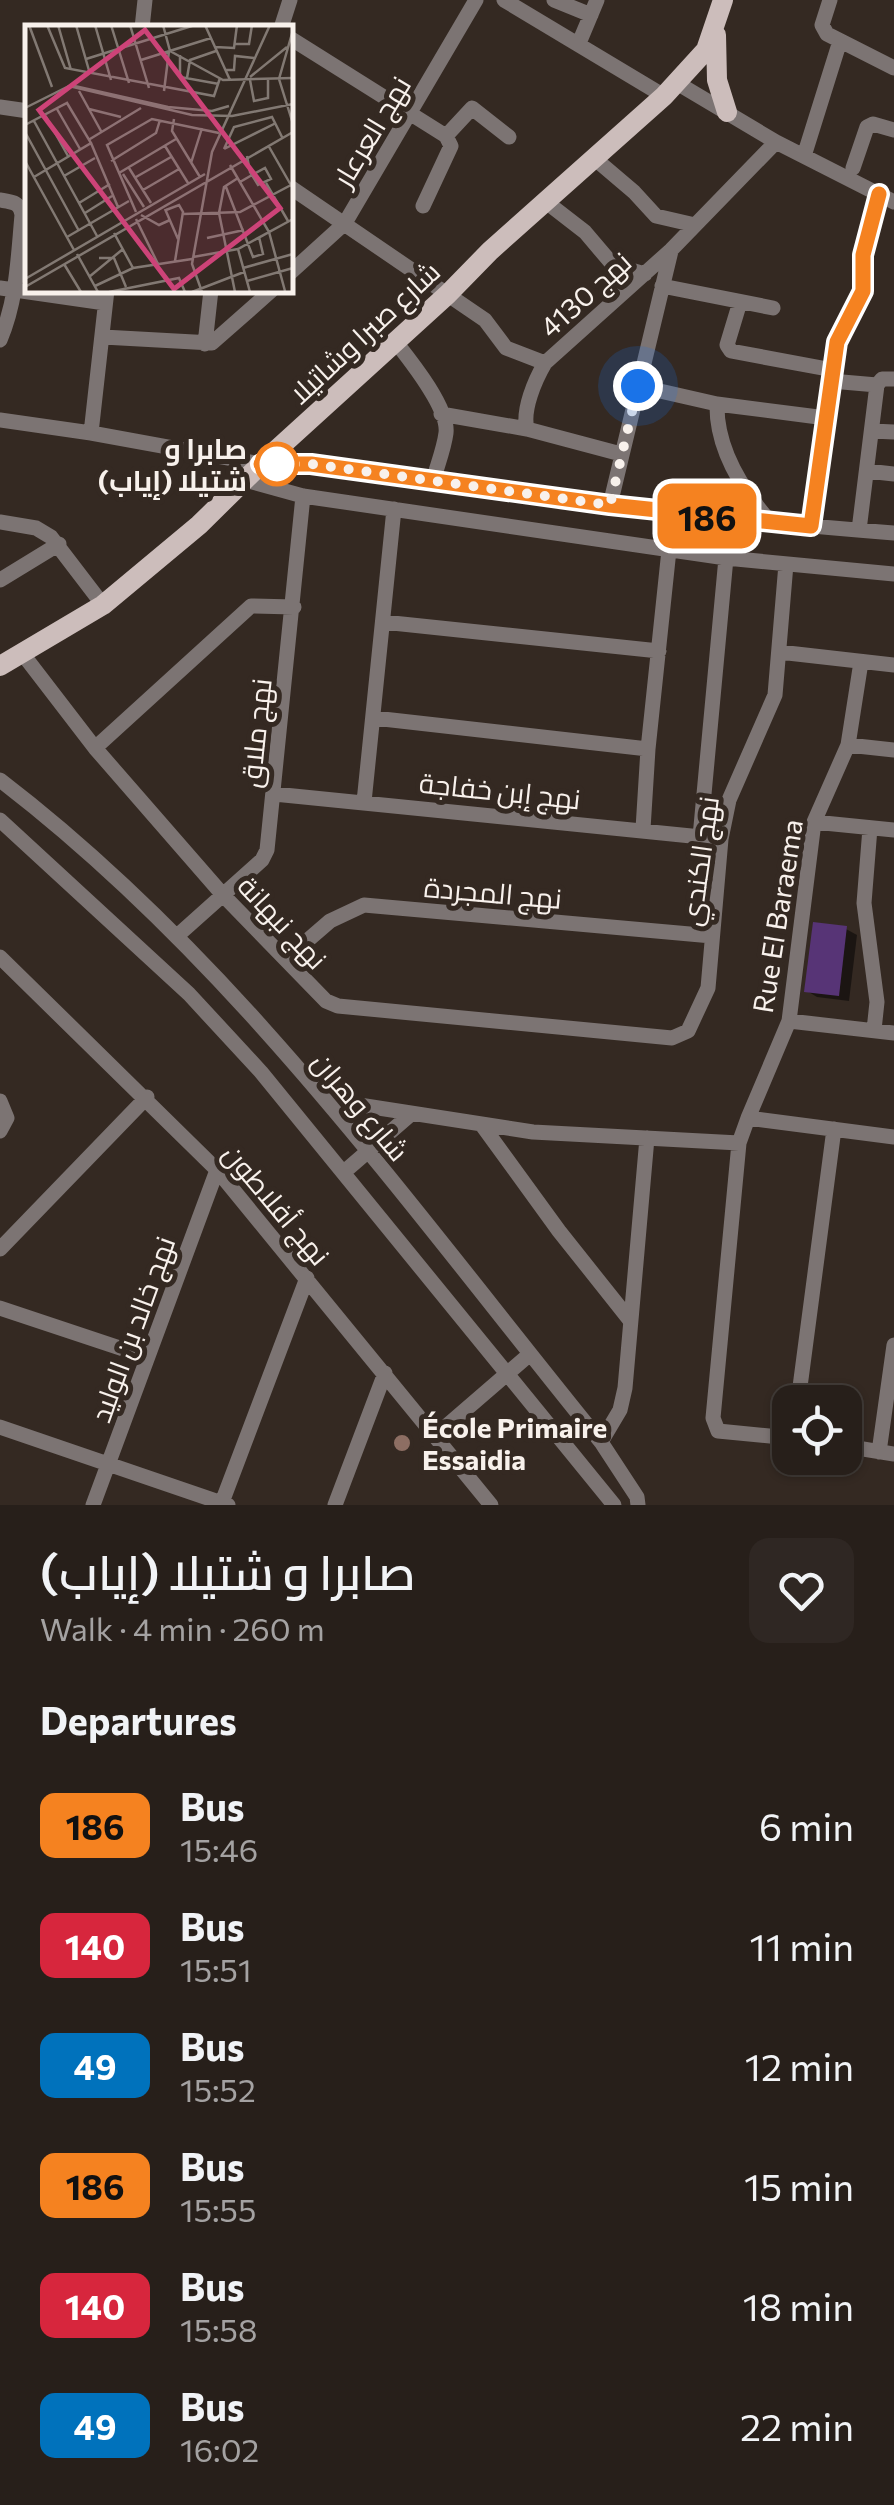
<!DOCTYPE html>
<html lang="en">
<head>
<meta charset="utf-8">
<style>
  :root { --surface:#271f1a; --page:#2f2723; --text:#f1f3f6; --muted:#a4a2a2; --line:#433d39 }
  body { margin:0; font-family:Commissioner,Cairo,sans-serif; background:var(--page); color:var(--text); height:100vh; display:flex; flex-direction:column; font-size:38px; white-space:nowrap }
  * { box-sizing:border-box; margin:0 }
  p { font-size:32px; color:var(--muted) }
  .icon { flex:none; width:55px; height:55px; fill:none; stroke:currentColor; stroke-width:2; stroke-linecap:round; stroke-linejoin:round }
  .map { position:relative; height:1505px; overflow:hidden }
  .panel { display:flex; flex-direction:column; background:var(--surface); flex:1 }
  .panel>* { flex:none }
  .badge { padding:0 20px; border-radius:15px; font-size:35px; line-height:65px }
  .controls { position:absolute; left:772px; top:1385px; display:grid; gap:20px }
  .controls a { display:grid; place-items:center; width:90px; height:90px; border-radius:20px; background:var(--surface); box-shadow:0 2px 8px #0004,0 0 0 2px var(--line); font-size:50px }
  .you { position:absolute; width:50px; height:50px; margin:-25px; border:8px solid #fff; border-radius:50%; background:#1a73e8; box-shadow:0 0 0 15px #1a73e833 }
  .map>.badge { position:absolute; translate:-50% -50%; box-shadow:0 0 0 5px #fff }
  h2 { padding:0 40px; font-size:38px; line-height:90px }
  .round { display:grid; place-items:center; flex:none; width:105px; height:105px; border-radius:20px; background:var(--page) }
  .summary { display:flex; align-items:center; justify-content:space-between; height:170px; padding:0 40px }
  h1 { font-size:48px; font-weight:600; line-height:75px }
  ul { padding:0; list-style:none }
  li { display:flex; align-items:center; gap:30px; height:120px; padding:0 40px }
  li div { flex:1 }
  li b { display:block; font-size:38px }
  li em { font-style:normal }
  li .badge { min-width:110px; font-weight:700; text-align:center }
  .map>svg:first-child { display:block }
  .shadow { fill:#0007 }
  .building { fill:#573476 }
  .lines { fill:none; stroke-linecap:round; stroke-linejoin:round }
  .minor { stroke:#7c7473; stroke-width:15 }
  .major { stroke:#ccbdbb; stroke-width:20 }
  .line-casing { stroke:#fff; stroke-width:22 }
  .line { stroke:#f58220; stroke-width:15 }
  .walk { stroke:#f8f1ec; stroke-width:10; stroke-dasharray:0 18 }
  .stop-dot { fill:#fff; stroke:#f58220; stroke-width:5 }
  .education-dot { fill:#8d6e63; stroke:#342922; stroke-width:4 }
  .labels { text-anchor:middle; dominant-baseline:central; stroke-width:10; stroke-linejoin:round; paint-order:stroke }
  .street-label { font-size:28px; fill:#f8f1ec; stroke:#342922 }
  .stop-label { font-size:28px; font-weight:bold; fill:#f8f1ec; stroke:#342922; text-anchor:end }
  .poi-label { font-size:28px; font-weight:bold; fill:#f8f1ec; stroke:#342922; text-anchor:start }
  .inset-road { fill:none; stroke:#827973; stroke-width:2.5 }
  .view { fill:#cd4378; fill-opacity:0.15; stroke:#cd4378; stroke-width:5 }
  .inset-edge { fill:none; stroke:#f8f1ec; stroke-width:5 }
</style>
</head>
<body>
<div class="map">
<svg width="894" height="1505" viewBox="0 0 894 1505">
  <rect width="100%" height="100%" fill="#342922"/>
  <path class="shadow" d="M846,929l11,6 -8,66 -32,-4 -10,-6z"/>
  <path class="building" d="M813,922l34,4 -8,70 -35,-4z"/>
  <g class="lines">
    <path class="minor" d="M504,0l160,96
      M554,0l37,15
      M830,0l-8,25 5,9 67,34
      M142,28l3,-28
      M281,28l9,-28
      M290,38l156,98 26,-28 37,29
      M579,43l18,-43
      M677,83l99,59 118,60
      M0,107l28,4
      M804,156l36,-115
      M594,158l40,34 22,24 39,9
      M853,168l14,-41 6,-3 21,6
      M290,187l195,133 21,28 39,15
      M0,200c12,2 20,2 22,15 -4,43 -5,85 -22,125
      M545,201l40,31 28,33 32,9
      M423,206l28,-60 -5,-10
      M290,273l55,-50 131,-223
      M662,286l111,22
      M0,288l105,15
      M740,302l-13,43 4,6 102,19
      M103,337l109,6 60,-53
      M395,341c15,19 54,67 51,92 -2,16 -9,33 -13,48
      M205,344l6,-54
      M831,381l46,4 5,-6h12
      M638,386l79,18c-1,46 26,87 55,120
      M717,404l109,14
      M441,414l86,15
      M0,420l91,13 170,31 50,-1c194,29 387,55 583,70
      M872,431l22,1
      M91,433l16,-143
      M621,454l-94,-25c-5,-19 8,-49 18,-66l126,-113 105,-108
      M867,471l27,3
      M245,480l58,16 423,62 168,16
      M610,505l61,-254
      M0,522l36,6 15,9 52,68
      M811,527l26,-185 26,-51v-36l16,-61
      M859,530l18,-145
      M663,549l5,-37
      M0,580l59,-36
      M383,622l276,29
      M779,652l115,13
      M22,653l73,95 128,147 103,106 12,5 334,32 16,-7 20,-43 13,-149 8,-39 46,-105 11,-131
      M374,718l274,31
      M848,745l46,5
      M95,748l156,-142 43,1
      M0,780c238,182 413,431 601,662l36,55 1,8
      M274,794l447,45
      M364,802l30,-293
      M0,820l189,174 72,78 353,433
      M814,822l80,8
      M870,828l-6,75 13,99 -3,28
      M643,829l5,-80 21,-199
      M700,837l26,-279
      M177,936l85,-76 5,-10 36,-354
      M0,957l217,213 274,335
      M286,959l44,-38 34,-16 348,31
      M789,1021l105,12
      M327,1100l206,32 206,11
      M0,1101l7,17 -7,13
      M748,1118l41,-97 25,-199 34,-77 13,-83
      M482,1125l77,106 70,88
      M344,1172l67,-58
      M0,1249l147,-152
      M0,1308l147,49
      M798,1402l36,-273
      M0,1427l228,78
      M435,1436l95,-82
      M790,1438l-72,-7 -5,-13 26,-275 9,-25 146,19
      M601,1442l19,-32 5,-22 22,-250
      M845,1446l49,8
      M879,1452l15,-107
      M93,1505l124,-335
      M221,1505l86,-227
      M335,1505l50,-132"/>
    <path class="major" d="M716,35l1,45 10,32
      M0,666l103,-61 96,-80 62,-61 187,-170 42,-43 174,-155 42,-46 17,-50"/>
  </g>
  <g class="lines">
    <g class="line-casing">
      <path id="line" d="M261,464h50l299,41 201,21 26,-184 26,-51v-36l16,-61"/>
    </g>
    <use href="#line" class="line"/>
    <path class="walk" d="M277,464h34l299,41 28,-119"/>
  </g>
  <circle class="stop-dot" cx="277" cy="464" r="20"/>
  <circle class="education-dot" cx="402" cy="1443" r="10"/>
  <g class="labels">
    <g class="street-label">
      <text transform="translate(371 131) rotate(-59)">نهج العرعار</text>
      <text transform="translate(585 294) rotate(-42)">نهج 4130</text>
      <text transform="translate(364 332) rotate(-43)">شارع صبرا وشاتيلا</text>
      <text transform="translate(255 733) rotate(-84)">نهج ملاق</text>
      <text transform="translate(500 790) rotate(6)">نهج إبن خفاجة</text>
      <text transform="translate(699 861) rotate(-82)">نهج الكندي</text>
      <text transform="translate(493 892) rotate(5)">نهج المجردة</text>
      <text transform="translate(777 916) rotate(-81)">Rue El Baraema</text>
      <text transform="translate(283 922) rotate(47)">نهج نبهانة</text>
      <text transform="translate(361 1106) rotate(50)">شارع وهران</text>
      <text transform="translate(277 1204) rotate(50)">نهج أفلاطون</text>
      <text transform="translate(132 1329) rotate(-70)">نهج خالد بن الوليد</text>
    </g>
    <g class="stop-label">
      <text x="247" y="448">صابرا و<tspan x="247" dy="32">شتيلا (إياب)</tspan></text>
    </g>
    <g class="poi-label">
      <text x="422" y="1427">École Primaire<tspan x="422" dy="32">Essaidia</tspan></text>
    </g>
  </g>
  <g transform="translate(25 25)">
    <rect width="268" height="268" fill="#342922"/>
    <path class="inset-road" d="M4,0l23,62M22,0l18,43 149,28 6,-18M33,0l13,45M51,0l14,49M70,0l16,55M86,0l18,58M105,0l19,63M138,0l7,26 53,29 70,-2M180,0l25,55M268,5l-14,49 14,45M210,19h14l3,-19M190,22l19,1 3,-23M155,30v22l39,7M61,34l109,-34M116,35l70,-22M200,45h9l1,-14 19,2M225,52l37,-30M162,53l3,-18 26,-9M225,55l4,21 14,-3v-18M45,60l98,22 44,4 17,-5M54,66l22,40M139,66l5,-40M0,83l44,-22 123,29 40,1 61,-12M32,84l23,40M64,84l32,8M20,90l23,41M149,94l-2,12 28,46M9,96l63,115M0,100l42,-22 24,40 -57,34M0,107l54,99M65,114l51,-31M66,118l27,64M243,120l24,42M140,121l23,37M199,124l10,-22 38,-10 10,20M199,124l52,-26M0,136l49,89M86,136l45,-28 4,-13M166,138l11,-35M205,140l39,67 16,59M104,143l22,35M94,148l57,-34M98,149l21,33M39,151l31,-18M111,152l35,-20M215,157l12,-7 13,-7 6,11 -13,6 -6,-10 -2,-3 -3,-16M241,158l22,38M201,162l27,70 10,-3 -4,-17M118,165l36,-21M54,178l31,-19M140,184l13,30M141,185l13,-5 4,7 -8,49M111,187l-29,-67 45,-26 67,14M60,188l27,-17M158,189l57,-2 51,-27M116,190l18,10 11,-5M111,194l22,45M89,208l19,35M42,212l62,-36M182,213l37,-8M213,224l12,43M52,229l21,38M168,232l45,-8 55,-30M74,233h15l12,29M39,239l17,28M218,243l50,-14M64,252l34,-28M0,254l180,-105M222,256l46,-13M70,261l38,-18 59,-9M0,262l268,-155M84,267l70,-14 6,14M167,267l52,-20M177,267l-10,-28 20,-112 58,-127M210,267l-16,-79 5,-26 14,-9"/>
    <path class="view" d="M120,5l135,178 -106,81 -135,-179z"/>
    <rect width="268" height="268" class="inset-edge"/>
  </g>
</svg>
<div class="controls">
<a><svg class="icon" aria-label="locate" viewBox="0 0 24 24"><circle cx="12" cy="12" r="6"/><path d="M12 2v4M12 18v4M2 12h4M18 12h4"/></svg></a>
</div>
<div class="you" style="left:638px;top:386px"></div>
<b class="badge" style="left:707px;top:516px;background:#f58220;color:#111">186</b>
</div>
<section class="panel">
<div class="summary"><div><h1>صابرا و شتيلا (إياب)</h1><p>Walk · 4 min · 260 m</p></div><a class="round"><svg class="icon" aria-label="heart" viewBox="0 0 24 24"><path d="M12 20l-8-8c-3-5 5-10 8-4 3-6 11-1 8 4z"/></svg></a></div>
<h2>Departures</h2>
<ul>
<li><span class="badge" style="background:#f58220;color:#111">186</span><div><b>Bus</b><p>15:46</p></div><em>6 min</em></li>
<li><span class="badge" style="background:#d7263d;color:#fff">140</span><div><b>Bus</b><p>15:51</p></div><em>11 min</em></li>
<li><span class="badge" style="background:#0072bc;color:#fff">49</span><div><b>Bus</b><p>15:52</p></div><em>12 min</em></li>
<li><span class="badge" style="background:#f58220;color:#111">186</span><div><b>Bus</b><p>15:55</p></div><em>15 min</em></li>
<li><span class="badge" style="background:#d7263d;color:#fff">140</span><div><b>Bus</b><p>15:58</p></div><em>18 min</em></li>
<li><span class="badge" style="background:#0072bc;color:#fff">49</span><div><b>Bus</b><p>16:02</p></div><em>22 min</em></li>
</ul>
</section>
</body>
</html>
